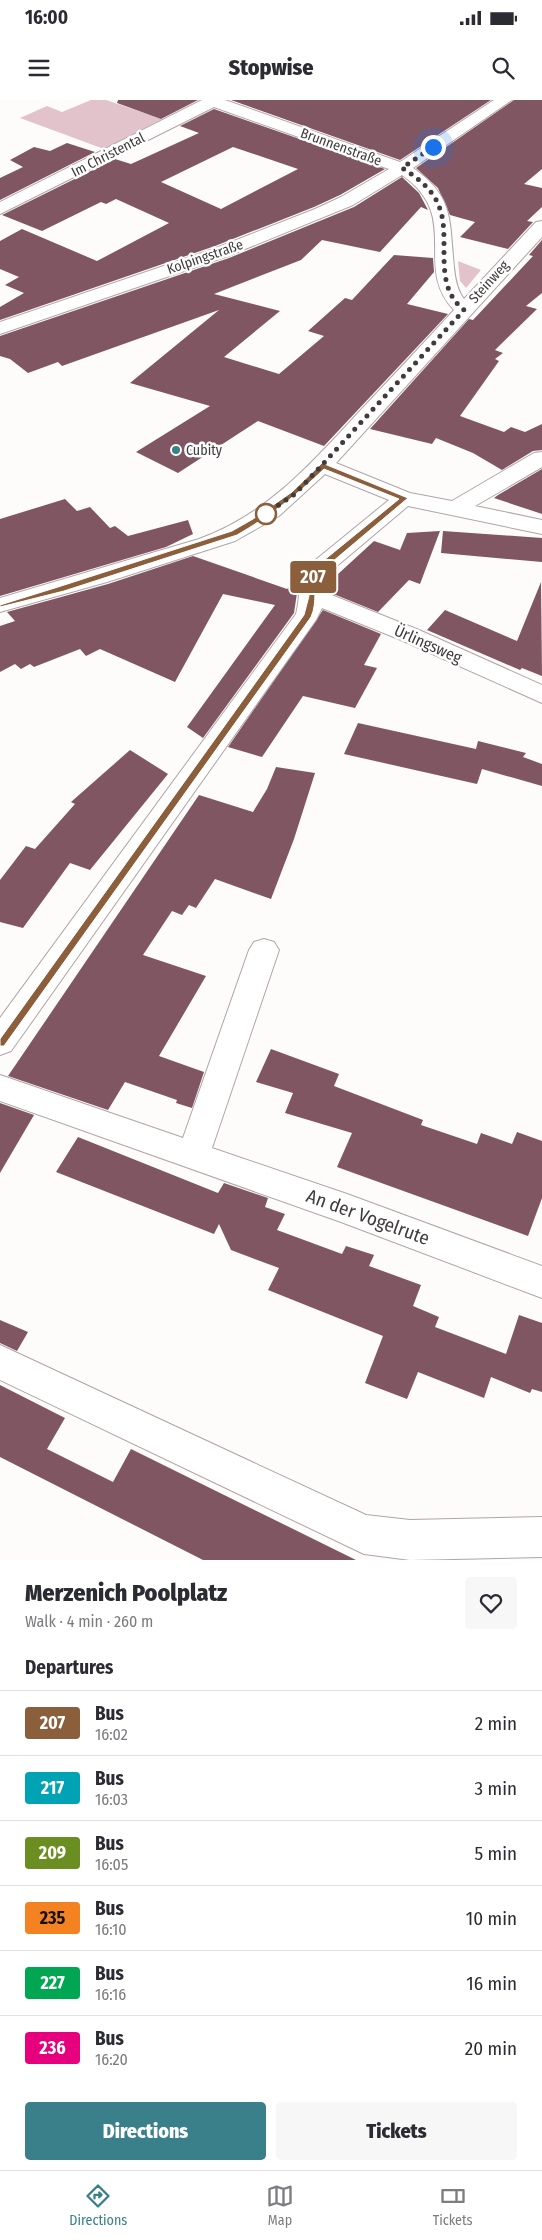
<!DOCTYPE html>
<html lang="en">
<head>
<meta charset="utf-8">
<style>
  :root { --surface:#fff; --page:#f7f7f7; --text:#2b2b33; --muted:#7c7c81; --line:#e1e1e2; --accent:#39808b }
  body { margin:0; font-family:"Fira Sans Condensed",sans-serif; background:var(--page); color:var(--text); height:100vh; display:flex; flex-direction:column; font-size:19px; white-space:nowrap }
  * { box-sizing:border-box; margin:0 }
  p { font-size:16px; color:var(--muted) }
  .icon { flex:none; width:28px; height:28px; fill:none; stroke:currentColor; stroke-width:2; stroke-linecap:round; stroke-linejoin:round }
  .map { position:relative; height:1460px; overflow:hidden }
  .details { display:flex; flex-direction:column; background:var(--surface); flex:1 }
  .details>* { flex:none }
  .badge { padding:0 10px; border-radius:4px; font-size:18px; line-height:32px }
  .you { position:absolute; width:25px; height:25px; margin:-12px; border:4px solid #fff; border-radius:50%; background:#1a73e8; box-shadow:0 0 0 8px #1a73e833 }
  .map>.badge { position:absolute; translate:-50% -50%; box-shadow:0 0 0 2px #fff }
  h2 { padding:0 25px; font-size:19px; line-height:45px }
  .round { display:grid; place-items:center; flex:none; width:52px; height:52px; border-radius:5px; background:var(--page) }
  .head { display:flex; align-items:center; justify-content:space-between; height:85px; padding:0 25px }
  h1 { font-size:24px; font-weight:800; line-height:38px }
  .action { display:flex; gap:10px; margin-top:auto; padding:10px 25px }
  .action a { flex:1; height:58px; border-radius:5px; background:var(--accent); color:#fff; font-size:20px; font-weight:800; line-height:58px; text-align:center }
  .action a+a { background:var(--page); color:var(--text) }
  ul { padding:0; list-style:none }
  li { display:flex; align-items:center; gap:15px; height:65px; padding:0 25px; border-top:1px solid var(--line) }
  li div { flex:1 }
  li b { display:block; font-size:19px }
  li em { font-style:normal }
  li .badge { min-width:55px; font-weight:700; text-align:center }
  .status { display:flex; justify-content:space-between; align-items:center; height:35px; padding:0 25px; background:var(--surface); direction:ltr }
  .status svg { height:14px; fill:currentColor }
  header { display:flex; justify-content:space-between; align-items:center; height:65px; padding:0 25px; background:var(--surface); font-size:22px; font-weight:800 }
  .tabs { display:flex; justify-content:space-around; align-items:center; height:70px; border-top:1px solid var(--line); background:var(--surface); font-size:14px; color:var(--muted) }
  .tabs a { display:grid; justify-items:center; gap:2px }
  .tabs .selected { color:var(--accent) }
  .map>svg:first-child { display:block }
  .green { fill:#e2c3cc }
  .building { fill:#805663; fill-rule:evenodd }
  .lines { fill:none; stroke-linecap:round; stroke-linejoin:round }
  .minor-casing { stroke:#b1a4a7; stroke-width:2 }
  .minor { fill:#fff; fill-rule:evenodd }
  .line { fill:#8b5e3c; stroke:#fff }
  .walk { stroke:#403b3c; stroke-width:5; stroke-dasharray:0 9 }
  .poi-dot { fill:#39808b; stroke:#fff; stroke-width:2 }
  .stop-dot { fill:#fff; stroke:#8b5e3c; stroke-width:2.5 }
  .labels { text-anchor:middle; dominant-baseline:central; stroke-width:5; stroke-linejoin:round; paint-order:stroke }
  .far-street-label { font-size:14px; fill:#403b3c; stroke:#fff }
  .far-poi-label { font-size:14px; fill:#403b3c; stroke:#fff; text-anchor:start }
  .street-label { font-size:16px; fill:#403b3c; stroke:#fff }
  .near-street-label { font-size:19px; fill:#403b3c; stroke:#fff }
</style>
</head>
<body>
<div class="status"><b>16:00</b><svg viewBox="0 0 49 12"><path d="M0 12V9h3v3zM5 12V6h3v6zM10 12V3h3v9zM15 12V0h3v12zM26 1h20v11H26zM47 4h2v5h-2z"/></svg></div>
<header><svg class="icon" aria-label="menu" viewBox="0 0 24 24"><path d="M4 6h16M4 12h16M4 18h16"/></svg>Stopwise<svg class="icon" aria-label="search" viewBox="0 0 24 24"><circle cx="10" cy="10" r="6"/><path d="M15 15l6 6"/></svg></header>
<div class="map">
<svg width="542" height="1460" viewBox="0 0 542 1460">
  <rect width="100%" height="100%" fill="#fefbfb"/>
  <path class="green" d="M91,0h15l56,19 -58,30 -84,-31 27,-12 15,6z
    M458,161l23,9 -15,18 -6,-7z"/>
  <path class="building" d="M118,0h80l-37,19 -44,-16z
    M231,0h260l-91,60z
    M514,0h28v69l-18,15 18,4v19l-15,14 6,1 -25,27 -48,-12 15,-15 -25,-7 -12,-27 -22,-20z
    M214,9l171,60 -45,26 -26,12 -99,39 -215,74v-13l24,-14 -19,-8 14,-8 -19,-8v-28l22,-12 75,32 72,-38 -53,-24 -10,5 -5,-2 -59,29 -40,-16 113,-56 16,5 68,-31 -19,-7zM233,47l65,22 -77,40 -60,-27z
    M67,43l28,9 -95,48v-22l23,-11 -13,-7 24,-13 16,4z
    M402,77l17,16 9,17 -7,-3 -41,45 -58,-12 -21,20 -87,34 66,17 -56,46 55,17 45,-38 -16,-5 37,-33 7,2 42,-45 39,3 1,14 -27,32 41,10 -124,132 -66,-25 -80,52 -42,-21 74,-46 -80,-23 89,-73 -157,56 -4,-4 -30,11 -18,-14 -10,-3v-20l229,-78 125,-51z
    M542,140v53l-16,13 11,3 -42,41 8,3 -8,6 4,2 -39,55 44,16 7,-5 14,5 17,-8v26l-9,1 -31,19 -29,-17 -37,-15 -4,6 -62,-15 99,-110 4,1 60,-64 -4,-1z
    M542,369v45l-48,-16 4,-3z
    M65,399l12,12 13,-4 20,21 5,-2 13,10 60,-16 5,14 -27,13 -166,49v-77z
    M440,431l-20,53 -11,-4 -31,32 -52,-21 -1,-5 49,-45 26,9 7,-17z
    M443,431l99,7v24l-101,-9z
    M193,456l94,33 3,-3 7,7 -3,20 -91,125 -16,-11 88,-122 -52,-11 -48,88 -75,-33 -14,7 -6,-7 -46,18 -4,-3 -9,5 -6,-5 -15,8v-46l15,-5 -8,-9 101,-28z
    M541,482l1,94 -20,-8 -2,2 -93,-40 18,-20 72,31z
    M323,510l58,24 -17,31 13,3 -22,40 -52,-12 -41,61 -34,-10z
    M358,623l118,26 2,-8 48,12 -3,4 19,7v22l-60,-17 -5,15 -133,-30z
    M130,650l38,24 -78,96 -20,-7 -47,65 -23,-6v-42l26,-34 9,3 40,-45 -4,-2z
    M276,667l39,6 -21,66 -23,60 -56,-20 -19,29 -7,-3 -7,10 -10,-4 -29,44 63,21 -47,80 45,16 -12,36 -16,-5 1,-3 -52,-18 -17,28 -100,-34 191,-281 54,17 14,-23z
    M271,949l68,25 -5,12 89,34 -2,5 56,19 4,-11 31,11 5,-12 25,9v57l-14,38 -191,-69 15,-34 -67,-20 8,-20 -37,-11z
    M0,1003l34,12 -34,58z
    M78,1037l140,56 6,-10 44,15 -3,9 20,7 -8,16 65,24 4,-8 28,9 -5,11 52,19 -8,21 26,11 -4,10 71,27 13,-39 23,8v69l-10,-3 -2,4 -39,-16 -7,21 -66,-26 -11,27 -42,-16 18,-47 -115,-46 11,-22 -48,-18 -12,-26 -5,10 -158,-62z
    M0,1220l28,12 -11,19 -17,-8z
    M0,1285l65,33 -18,31 66,33 18,-33 225,111h-153l-203,-103z"/>
  <g class="lines">
    <g class="minor-casing">
      <path id="minor" d="M202,0h23l175,62 94,-62h18l-99,68c42,29 36,53 41,99 1,11 3,23 10,32l72,-77 6,-1v16l-206,226 74,30 42,8 82,-48 8,-1v15l-67,39 67,14v14l-134,-28 -83,70 -2,4 1,12 95,38 123,55v18l-141,-63 -79,-32 -6,12 -305,431 -11,4v-37l296,-404c5,-18 1,-33 11,-47l82,-67 -64,-26 -46,42 -44,25 -128,41 -107,30v-14l199,-59c67,-24 111,-74 159,-126 32,-34 64,-68 96,-103 -42,-44 9,-92 -52,-135l-49,30 -125,51 -228,78v-12l216,-74 99,-39 26,-12 48,-28 -175,-62 -214,107v-12z
        M264,839l10,3 5,8 -67,198 135,46 195,72v32l-201,-76 -341,-121v-26l183,63 66,-188 5,-8z
        M0,1245l366,170 44,5 132,-3v40l-132,3 -46,-6 -364,-174z"/>
    </g>
    <use href="#minor" class="minor"/>
  </g>
  <path class="line" d="M322,363l86,35 -89,75c-7,12 -1,29 -8,44l-307,429h-4v-7l304,-424 5,-19 -2,-16 5,-10 87,-71 -75,-30c-27,26 -54,47 -87,66l-173,56 -64,16v-2l58,-18 174,-56 21,-12 39,-27z"/>
  <g class="lines">
    <path class="walk" d="M266,414l-5,3 34,-23 27,-29 142,-155c-32,-25 -13,-69 -24,-101 -6,-19 -22,-31 -38,-41l31,-21"/>
  </g>
  <circle class="poi-dot" cx="176" cy="350" r="5"/>
  <circle class="stop-dot" cx="266" cy="414" r="10"/>
  <g class="labels">
    <g class="far-street-label">
      <text transform="translate(341 47) rotate(20)">Brunnenstraße</text>
      <text transform="translate(108 55) rotate(-27)">Im Christental</text>
      <text transform="translate(205 157) rotate(-19)">Kolpingstraße</text>
      <text transform="translate(489 182) rotate(-48)">Steinweg</text>
    </g>
    <g class="far-poi-label">
      <text x="186" y="350">Cubity</text>
    </g>
    <g class="street-label">
      <text transform="translate(428 544) rotate(24)">Ürlingsweg</text>
    </g>
    <g class="near-street-label">
      <text transform="translate(368 1117) rotate(20)">An der Vogelrute</text>
    </g>
  </g>
</svg>
<div class="you" style="left:433px;top:47px"></div>
<b class="badge" style="left:313px;top:477px;background:#8b5e3c;color:#fff">207</b>
</div>
<section class="details">
<div class="head"><div><h1>Merzenich Poolplatz</h1><p>Walk · 4 min · 260 m</p></div><a class="round"><svg class="icon" aria-label="heart" viewBox="0 0 24 24"><path d="M12 20l-8-8c-3-5 5-10 8-4 3-6 11-1 8 4z"/></svg></a></div>
<h2>Departures</h2>
<ul>
<li><span class="badge" style="background:#8b5e3c;color:#fff">207</span><div><b>Bus</b><p>16:02</p></div><em>2 min</em></li>
<li><span class="badge" style="background:#00a3b4;color:#fff">217</span><div><b>Bus</b><p>16:03</p></div><em>3 min</em></li>
<li><span class="badge" style="background:#6b8e23;color:#fff">209</span><div><b>Bus</b><p>16:05</p></div><em>5 min</em></li>
<li><span class="badge" style="background:#f58220;color:#111">235</span><div><b>Bus</b><p>16:10</p></div><em>10 min</em></li>
<li><span class="badge" style="background:#00a651;color:#fff">227</span><div><b>Bus</b><p>16:16</p></div><em>16 min</em></li>
<li><span class="badge" style="background:#e6007e;color:#fff">236</span><div><b>Bus</b><p>16:20</p></div><em>20 min</em></li>
</ul>
<div class="action"><a>Directions</a><a>Tickets</a></div>
</section>
<nav class="tabs">
<a class="selected"><svg class="icon" aria-label="directions" viewBox="0 0 24 24"><path d="M12 3l9 9-9 9-9-9zM9 14v-3h6M13 9l2 2-2 2"/></svg>Directions</a>
<a><svg class="icon" aria-label="map" viewBox="0 0 24 24"><path d="M3 6l6-2 6 2 6-2v14l-6 2-6-2-6 2zM9 4v14M15 6v14"/></svg>Map</a>
<a><svg class="icon" aria-label="tickets" viewBox="0 0 24 24"><path d="M3 7h18v10H3zM15 7v10"/></svg>Tickets</a>
</nav>
</body>
</html>
